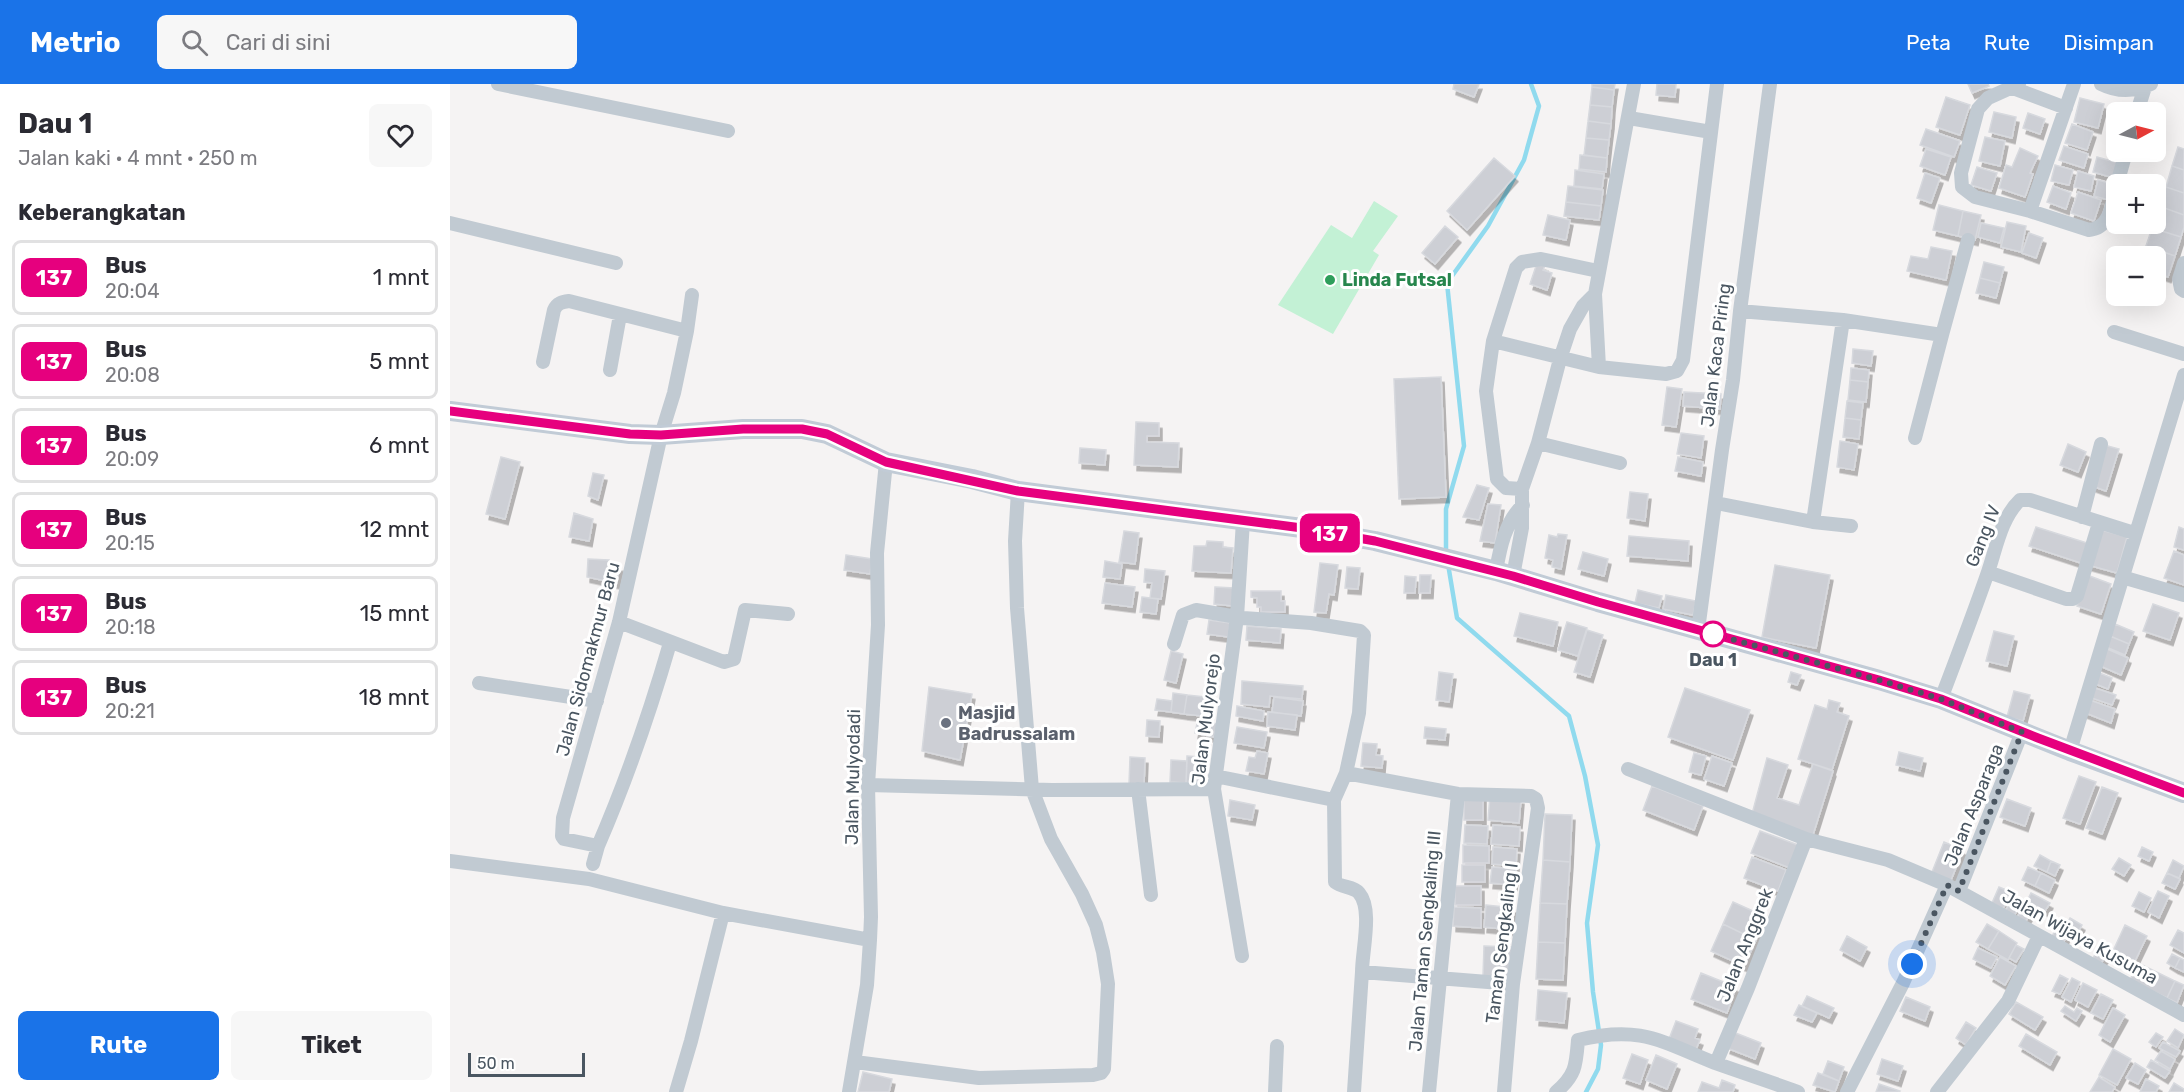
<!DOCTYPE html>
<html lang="id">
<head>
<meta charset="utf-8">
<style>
  :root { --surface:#fff; --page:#f7f7f7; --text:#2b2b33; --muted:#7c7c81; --line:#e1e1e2; --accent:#1a73e8 }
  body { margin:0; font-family:Rubik,sans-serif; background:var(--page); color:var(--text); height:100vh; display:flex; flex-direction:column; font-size:22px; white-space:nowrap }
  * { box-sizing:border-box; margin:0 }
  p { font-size:20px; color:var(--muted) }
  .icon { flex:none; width:33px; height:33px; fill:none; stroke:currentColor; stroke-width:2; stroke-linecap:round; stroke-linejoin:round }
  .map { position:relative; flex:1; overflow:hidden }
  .drawer { display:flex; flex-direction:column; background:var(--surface); width:450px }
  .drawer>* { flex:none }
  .badge { padding:0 12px; border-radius:9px; font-size:21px; line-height:39px }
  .needle { width:39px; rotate:83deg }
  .tools { position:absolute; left:1656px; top:18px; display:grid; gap:12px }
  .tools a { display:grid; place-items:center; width:60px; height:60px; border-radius:9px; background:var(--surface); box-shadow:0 6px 24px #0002; font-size:30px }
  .scale { position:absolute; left:18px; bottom:15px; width:117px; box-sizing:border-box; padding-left:6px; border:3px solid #4a5661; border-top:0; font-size:16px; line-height:21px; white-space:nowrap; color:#4a5661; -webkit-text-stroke:4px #fff; paint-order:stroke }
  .you { position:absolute; width:30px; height:30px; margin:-15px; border:4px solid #fff; border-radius:50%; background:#1a73e8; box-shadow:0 0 0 9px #1a73e833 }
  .map>.badge { position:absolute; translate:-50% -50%; box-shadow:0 0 0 3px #fff }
  h2 { padding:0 18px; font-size:22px; line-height:54px }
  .round { display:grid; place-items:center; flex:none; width:63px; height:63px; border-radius:9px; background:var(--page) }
  .headline { display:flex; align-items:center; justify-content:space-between; height:102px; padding:0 18px }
  h1 { font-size:28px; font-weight:700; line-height:45px }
  .cta { display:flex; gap:12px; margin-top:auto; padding:12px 18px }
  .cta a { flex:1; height:69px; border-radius:9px; background:var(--accent); color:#fff; font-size:24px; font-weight:700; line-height:69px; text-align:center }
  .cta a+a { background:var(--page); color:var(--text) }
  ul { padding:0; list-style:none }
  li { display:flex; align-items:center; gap:18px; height:75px; margin:0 12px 9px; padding:0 6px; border:3px solid var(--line); border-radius:9px }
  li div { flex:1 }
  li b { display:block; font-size:22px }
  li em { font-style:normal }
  li .badge { min-width:66px; font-weight:700; text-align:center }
  header { display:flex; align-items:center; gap:36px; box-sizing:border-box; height:84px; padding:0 30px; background:var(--accent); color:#fff }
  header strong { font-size:28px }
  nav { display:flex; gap:33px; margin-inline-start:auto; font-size:21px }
  .search { width:420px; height:54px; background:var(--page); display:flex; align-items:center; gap:15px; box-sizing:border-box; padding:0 21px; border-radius:9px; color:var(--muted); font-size:22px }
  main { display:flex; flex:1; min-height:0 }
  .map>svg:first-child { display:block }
  .grass { fill:#c3f1d5 }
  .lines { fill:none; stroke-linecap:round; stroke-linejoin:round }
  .stream { stroke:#90daee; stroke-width:4.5 }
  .building { fill:#cdcfd5; stroke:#d7d9de; stroke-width:1.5; filter:url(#shadow) }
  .street { stroke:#c1cad2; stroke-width:14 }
  .secondary { stroke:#c1cbd6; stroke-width:20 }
  .line-casing { stroke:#fff; stroke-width:14 }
  .line { stroke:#e6007e; stroke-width:9 }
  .walk { stroke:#4a5661; stroke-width:6; stroke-dasharray:0 10.8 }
  .leisure-dot { fill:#2e9e5b; stroke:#fff; stroke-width:2 }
  .stop-dot { fill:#fff; stroke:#e6007e; stroke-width:3 }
  .worship-dot { fill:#6b7280; stroke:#fff; stroke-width:2 }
  .labels { text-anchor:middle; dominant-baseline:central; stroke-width:6; stroke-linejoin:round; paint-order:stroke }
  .leisure-label { font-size:18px; font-weight:bold; fill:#27864d; stroke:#fff; text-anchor:start }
  .street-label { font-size:18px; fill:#4a5661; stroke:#fff }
  .stop-label { font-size:18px; font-weight:bold; fill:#4a5661; stroke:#fff }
  .worship-label { font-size:18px; font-weight:bold; fill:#5b616d; stroke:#fff; text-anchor:start }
</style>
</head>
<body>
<header>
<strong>Metrio</strong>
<div class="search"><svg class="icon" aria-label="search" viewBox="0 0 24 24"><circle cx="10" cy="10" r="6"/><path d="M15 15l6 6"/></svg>Cari di sini</div>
<nav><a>Peta</a><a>Rute</a><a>Disimpan</a></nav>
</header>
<main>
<section class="drawer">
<div class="headline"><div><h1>Dau 1</h1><p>Jalan kaki · 4 mnt · 250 m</p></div><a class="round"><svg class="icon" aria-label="heart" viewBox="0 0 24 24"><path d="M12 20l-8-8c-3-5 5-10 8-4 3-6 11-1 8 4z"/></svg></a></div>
<h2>Keberangkatan</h2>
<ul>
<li><span class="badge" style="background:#e6007e;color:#fff">137</span><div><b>Bus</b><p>20:04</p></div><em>1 mnt</em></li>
<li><span class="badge" style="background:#e6007e;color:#fff">137</span><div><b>Bus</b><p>20:08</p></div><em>5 mnt</em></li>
<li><span class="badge" style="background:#e6007e;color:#fff">137</span><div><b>Bus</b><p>20:09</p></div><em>6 mnt</em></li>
<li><span class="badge" style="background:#e6007e;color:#fff">137</span><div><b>Bus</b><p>20:15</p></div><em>12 mnt</em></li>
<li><span class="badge" style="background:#e6007e;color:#fff">137</span><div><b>Bus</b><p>20:18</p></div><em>15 mnt</em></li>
<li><span class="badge" style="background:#e6007e;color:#fff">137</span><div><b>Bus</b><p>20:21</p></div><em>18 mnt</em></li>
</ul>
<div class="cta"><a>Rute</a><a>Tiket</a></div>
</section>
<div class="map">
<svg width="1734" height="1008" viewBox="0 0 1734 1008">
  <defs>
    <filter id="shadow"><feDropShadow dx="3" dy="5.5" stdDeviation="0" flood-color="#0004"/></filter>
  </defs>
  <rect width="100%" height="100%" fill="#f5f3f3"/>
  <path class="grass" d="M924,117l24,15 -25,35 6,4 -46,79 -55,-29 53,-80 21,13z"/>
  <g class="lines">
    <path class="stream" d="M996,469v-44l18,-63 -17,-163 41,-57 36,-66 15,-54 -8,-22
      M998,480l9,54 112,98 16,60 13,69 -11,78 6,69 8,53 -3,24 -12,23"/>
  </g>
  <path class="building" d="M1004,0h25l-5,13 -21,-8z
    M1142,0h23l-1,6 -22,-3z
    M1207,0h19l-1,13 -19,-2z
    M1518,0h20l1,2 -17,7z
    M1142,3l22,3 -2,17 -22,-2z
    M1496,13l24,8 -10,30 -24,-8z
    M1630,14l24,6 -6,24 -24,-6z
    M1140,21l22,2 -1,17 -23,-3z
    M1544,28l22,5 -4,21 -23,-6z
    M1578,29l17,6 -5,15 -17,-6z
    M1138,37l23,3 -2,16 -23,-2z
    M1622,40l21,8 -6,18 -22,-7z
    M1476,45l34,12 -6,16 -34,-12z
    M1535,53l20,4 -5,25 -21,-5z
    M1136,54l23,2 -2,18 -23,-3z
    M1614,62l24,8 -4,14 -25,-8z
    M1728,63l6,2v21l-12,-4z
    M1570,64l18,8 -8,17 3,1 -8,23 -26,-9 7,-23 6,2z
    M1476,65l25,8 -6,18 -25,-9z
    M1130,71l27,3 -1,14 -27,-3z
    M1647,73l22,6 -5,15 -21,-6z
    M1044,74l21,18 -48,54 -20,-19z
    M1605,81l18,5 -4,15 -18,-4z
    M1722,82l12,4v23l-18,-6z
    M1527,83l20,6 -6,18 -20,-6z
    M1125,86l29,4 -2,15 -28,-3z
    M1628,87l16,5 -3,15 -17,-4z
    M1475,89l15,5 -9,25 -14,-5z
    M1648,96l15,4 -4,16 -15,-4z
    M1118,102l35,4 -2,16 -35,-4z
    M1603,102l18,7 -5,16 -19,-7z
    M1716,103l18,6v22l-25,-9z
    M1628,108l23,8 -7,21 -23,-8z
    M1116,118l35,4 -2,14 -35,-4z
    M1489,121l24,6 -5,25 -25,-6z
    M1709,122l25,9v12l-3,10 -29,-9 4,-4z
    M1513,127l18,4 -6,25 -17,-4z
    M1098,131l22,5 -4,20 -23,-5z
    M1557,138l19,4 -5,26 -20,-5z
    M1531,139l23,5 -4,15 -22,-6z
    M995,142l13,11 -23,27 -13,-11z
    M1702,144l29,9 -6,19 -29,-10z
    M1579,149l14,5 -7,20 -14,-5z
    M1696,162l29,10 -7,21 -12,-4v-17h-13z
    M1481,163l21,4 -6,29 -39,-9 4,-15 17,3z
    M1534,178l20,5 -4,16 -20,-5z
    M1087,179l8,3 -2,4 9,3 -5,17 -17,-6z
    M1530,194l20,5 -4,15 -20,-5z
    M1403,265l20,2 -2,15 -19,-3z
    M1401,284l18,2 -1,12 -18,-2z
    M991,293l5,120 -47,2 -5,-120z
    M1400,296l18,2 -2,20 -18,-2z
    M1217,303l15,2 -6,38 -14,-2z
    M1234,308l37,2 -1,15 -37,-3z
    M1397,317l16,2 -2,17 -16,-2z
    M1395,334l16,2 -2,19 -16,-2z
    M686,338l23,1v13h-12v6l32,1 -1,24 -44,-2z
    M1231,349l23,3 -3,22 -24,-4z
    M1390,357l18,3 -4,26 -17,-3z
    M1618,360l18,8 -8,20 -18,-7z
    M1654,361l15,4 -13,42 -14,-5z
    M630,364l26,2 -1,15 -26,-2z
    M51,373l19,5 -15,57 -19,-5z
    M1228,373l25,5 -2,14 -26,-5z
    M143,389l11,2 -6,25 -10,-4z
    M1027,401l12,3 -10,32 -16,-3z
    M1180,408l18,2 -3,27 -18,-3z
    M1038,420l13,1 -6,38 -15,-2z
    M124,429l19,6 -4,22 -20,-4z
    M1586,443l51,16 -6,20 -52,-17z
    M1729,443l5,2v21l-10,-3z
    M1648,445l29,8 -10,36 -29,-8z
    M674,447l15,2 -4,31 -16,-2z
    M1108,450l9,1 -6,34 -9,-2 1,-7 -8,-2 4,-23 8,2z
    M1179,452l60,5 -1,20 -61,-5z
    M757,457l16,1v5l10,1 -2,25 -39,-2 2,-25h12z
    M1724,467l10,4v30l-20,-7z
    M1133,468l25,7 -4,17 -26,-7z
    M396,471l26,4 -2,15 -26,-4z
    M138,475l21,1 -1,6h12l-4,17 -29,-6z
    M655,477l17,3 -2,15 -17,-2z
    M870,479l18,2 -4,30 -5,-1 -3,19 -12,-1z
    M1325,481l55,10 -14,73 -54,-11z
    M897,483l13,1 -2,21 -13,-1z
    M695,485l20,2 -4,28 -11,-1 2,-15 -8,-1z
    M970,491h11l-1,18h-11z
    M1637,491l24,9 -10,30 -24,-8z
    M955,492l11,1 -1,16h-11z
    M655,499l30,4 -3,20 -30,-4z
    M765,503l20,1 -2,18 -19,-2z
    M1188,506l24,6 -3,12 -24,-5z
    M801,507h30v10h4v11h-24v-5h-4v-9l-6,-1z
    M1216,511l30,6 -3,14 -30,-6z
    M692,513l16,2 -2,15 -16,-2z
    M1703,520l26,9 -9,27 -27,-9z
    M1070,529l38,9 -5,24 -39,-10z
    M759,536l21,3 -2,14 -21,-3z
    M1117,538l20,6 -9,28 -20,-6z
    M1665,540l19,8 -5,12 -19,-8z
    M797,542l34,3 -1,14 -34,-3z
    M1137,546l16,5 -13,42 -16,-5z
    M1544,547l20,5 -7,30 -21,-5z
    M1660,552l19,8 -4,11 -19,-8z
    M1655,564l23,10 -7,17 -23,-10z
    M721,567l12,3 -7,29 -12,-3z
    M989,588l14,2 -4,28 -13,-2z
    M1341,588l10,3 -4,10 -9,-3z
    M1647,588l15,6 -4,11 -15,-6z
    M792,597l61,5 -1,13 -32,-3 -1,11 -28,-3z
    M479,603l43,7 -12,66 -38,-9z
    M1642,603l24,8 -4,10 -23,-8z
    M1235,604l65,22 -17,50 -65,-23z
    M1564,607l16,4 -7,26 -16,-4z
    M723,609l14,2 -3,19 -13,-2z
    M737,611l18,2 -3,19 -18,-2z
    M824,613l29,4 -2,15 -29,-4z
    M707,615l15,2 -1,11 -16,-2z
    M1637,615l28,10 -4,14 -28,-11z
    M1379,616l11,3 -3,9 12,4 -17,54 -34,-11 17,-54 12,4z
    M787,622l27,5 -1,10 -27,-5z
    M818,628l29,3 -2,15 -28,-4z
    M748,635l19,5 -3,13 -19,-4z
    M697,636l13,1 -1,16 -13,-1z
    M787,643l30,5 -3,16 -30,-5z
    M975,643l21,2 -1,11 -21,-2z
    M913,659l14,1 -1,11 7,1 -1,12 -21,-2z
    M807,667l11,2 -4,21 -18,-3 3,-14 6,1z
    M1449,668l24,6 -3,13 -24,-6z
    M1244,669l12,3 -5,19 -12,-3z
    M737,672l13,1 -2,26h-12z
    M1262,672l20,7 -8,23 -20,-7z
    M680,673l15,1 -1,26h-15z
    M1317,674l21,7 -11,33 22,7 14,-41 20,7 -21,67 -60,-24z
    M721,676l16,1 -1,22 -16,-1z
    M1629,692l17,6 -16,42 -17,-6z
    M1202,702l51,20 -9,24 -51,-20z
    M1652,703l16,6 -16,41 -16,-6z
    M1014,711h19v25h-19z
    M1040,712l31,3 -2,24 -31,-3z
    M1557,715l24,9 -6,18 -25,-9z
    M780,716l25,5 -3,15 -24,-4z
    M1095,730l27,1 -2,47 -27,-2z
    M1015,741l23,1 -1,18 -23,-1z
    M1043,741l27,2 -1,19 -28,-2z
    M1310,747l38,14 -8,23 -39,-15z
    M1494,758l19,8 -14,35 -19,-8z
    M1013,761l26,1v17h-26z
    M1043,763l24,2 -1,17 -24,-2z
    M1692,763l11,5 -4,9 -11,-5z
    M1590,771l11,6 -4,11 -13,-6z
    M1302,773l34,13 -8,21 -34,-13z
    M1669,774l12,7 -7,11 -12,-7z
    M1093,776l27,2 -3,42 -27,-1z
    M1723,776l11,6 -5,12 -12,-5z
    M1601,777l9,4 -5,11 -8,-4z
    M1012,781h23v17h-23z
    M1042,783l24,2 -2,16 -24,-2z
    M1578,783l13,6 -6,13 -13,-6z
    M1591,789l14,7 -6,13 -14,-7z
    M1717,789l13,6 -5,10 -13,-6z
    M1005,802h26v19h-26z
    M1549,803l12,5 -8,17 -11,-6z
    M1708,807l11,5 -10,22 -11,-6z
    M1689,808l12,6 -7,14 -12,-6z
    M1581,809l19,10 -5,8 -18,-10z
    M1565,811l8,5 -9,16 -9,-5z
    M1283,818l33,15 -10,23 -33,-16z
    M1576,818l8,5 -11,19 -8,-5z
    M1090,819l27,1 -2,39 -27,-1z
    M1036,821l28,3 -2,22 -28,-3z
    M1004,823l27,1v20l-28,-2z
    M1620,834l12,7 -6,11 -12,-7z
    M1273,840l33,16 -12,26 -33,-15z
    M1537,840l12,7 -11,18 -12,-7z
    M1675,841l22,11 -12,25 -22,-10z
    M1606,844l12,5 -6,13 -12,-5z
    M1728,846l6,3v20l-14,-8z
    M1549,847l18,12 -9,17 -20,-11z
    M1397,852l20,11 -7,14 -20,-11z
    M1088,858l27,1 -2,37 -27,-1z
    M1566,861l8,4 -8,13 -7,-4z
    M1034,862l28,1 -2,30 -27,-1z
    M1528,864l19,9 -6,11 -18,-9z
    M1648,865l9,5 -7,11 -8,-5z
    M1722,870l8,4 -5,10 -8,-5z
    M1550,873l16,9 -11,19 -15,-9z
    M1730,874l4,2v12l-9,-4z
    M1688,879l37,18 -8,17 -37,-18z
    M1251,889l35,14 -9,26 -36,-14z
    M1610,891l8,4 -8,15 -8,-3z
    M1622,894l8,4 -9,20 -9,-5z
    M1725,897l9,4 -7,18 -10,-5z
    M1633,899l14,7 -9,17 -13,-7z
    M1088,906l29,3 -3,30 -28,-3z
    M1651,910l12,6 -10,19 -12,-6z
    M1357,912l27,12 -5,10 -27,-12z
    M1456,913l24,10 -5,14 -25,-10z
    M1566,918l27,15 -8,13 -26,-16z
    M1349,921l18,8 -5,9 -18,-7z
    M1615,922l9,6 3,-4 5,3 -6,10 -15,-10z
    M1663,924l12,7 -15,27 -11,-7z
    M1226,937l22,8 -3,9 5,2 -4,9 -27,-10z
    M1516,938l10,6 -10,17 -10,-7z
    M1725,945l9,6 -6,13 -11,-7z
    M1283,948l28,11 -6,16 -28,-11z
    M1706,949l7,4 -7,10 -7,-5z
    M1576,950l31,18 -7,13 -31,-19z
    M1713,958l17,9 -4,6 -17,-9z
    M1663,965l18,10 -14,26 -18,-10z
    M1711,967l14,8 -5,10 -15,-9z
    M1182,970l16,6 -8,24 -17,-6z
    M1206,971l21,9 -10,25 -21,-9z
    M1432,975l21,7 -5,15 -21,-7z
    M1701,976l19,11 -5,7 -18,-11z
    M1378,977l16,6 -5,14 -16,-7z
    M1685,979l11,7 -8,14 -12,-6z
    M413,988l29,7 -3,13h-31z
    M1368,989l21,8 -4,11 -22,-7z
    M1649,993l16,10 -3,5h-22z
    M1696,995l13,7 -3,6h-16z
    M1272,996l13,5 -2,7h-35l4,-10 17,6z
    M1724,999l10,6v3h-15z
    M1429,1000l21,7 -1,1h-23z"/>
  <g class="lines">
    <path class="street" d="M48,0l230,47
      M1569,0l-31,14 -10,11 -17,64 1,14 13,10 55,14 59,19c21,-2 23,-25 27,-43
      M1651,0c16,8 33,8 50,0
      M1560,3l56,21
      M1687,28l8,-25
      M1179,34l82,14
      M1667,100l9,-32
      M1580,127l44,-127
      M0,139l166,40
      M1734,179l-5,16 2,10 3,2
      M1145,210l4,73
      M1290,227l103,9 99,15 -27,103
      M237,247l5,-36
      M1664,248l70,22
      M1492,251l26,-95
      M1043,257l106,26 67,7 11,-3 6,-11 34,-276
      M93,278l11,-52c3,-7 8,-8 15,-9l118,30 -13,62 -13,42 -42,187 -56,196 -1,18 2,3 34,7 -5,18
      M160,286l10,-55
      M1088,359l82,20
      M1072,405l-16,-1 -9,-9 -11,-88 7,-50 23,-73 6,-6 19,-3 57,12
      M1266,419l97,19 38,4
      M1632,433l19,-73
      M1363,438l30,-202
      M1046,487c4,-23 9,-49 27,-66
      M1538,488l78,27h7l4,-3 22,-73
      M1063,492l9,-48v-39l16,-46 22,-84 10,-30 13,-23 12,-12 39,-210
      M1672,493l62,18
      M169,538l105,40 10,-3 11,-49 43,4
      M1248,546l24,-180 11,-70 7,-69 30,-227
      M724,560l9,-29 13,-5 47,8 68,5 49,8 4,4 -5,78 -13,60 -12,27 1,82c7,6 18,4 24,11 14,16 3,58 3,79
      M29,599l118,18
      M1491,615c16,-42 32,-84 47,-127 8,-23 13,-54 32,-72h10l104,33
      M1620,667l114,-376
      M1178,685l178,70 82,21 59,25 237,130
      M896,689l112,21 73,2 5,3 2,9 -25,176 -9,108
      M765,692l119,24
      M418,701l184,5 162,-1
      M688,705l13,106
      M148,762c29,-67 52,-134 72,-203
      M0,777l139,18 134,34 147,27
      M1509,807l63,-159
      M792,872l-28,-167 23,-172 6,-96
      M405,978l124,16 114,-3 8,-2 3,-4 4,-85 -5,-32 -7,-27 -14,-31 -31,-55 -19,-50 -15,-181 -2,-67 3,-50
      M1266,979l32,-75 58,-149
      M226,1008l15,-51 32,-128
      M399,1008l18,-107 3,-45 1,-23 -3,-132 10,-160 -1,-72 9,-91
      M825,1008l2,-46
      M904,1008l8,-120 151,12
      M979,1008l29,-298
      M1106,1008c20,-17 20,-27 22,-52 62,-15 82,1 137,23 28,10 56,19 83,29
      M1397,1008l56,-109 44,-98
      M1487,1008l71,-91 31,-65"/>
    <path class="secondary" d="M0,327l180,23 31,1 82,-6h59l25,5 59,28 86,17 46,12 284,37 73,13 121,30 102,31 281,78 62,19 129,52 114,42"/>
  </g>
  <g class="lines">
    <g class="line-casing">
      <path id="line" d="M0,327l180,23 31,1 82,-6h59l25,5 59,28 132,29 284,37 73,13 138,35 85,26 281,78 62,19 97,39 146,55"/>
    </g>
    <use href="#line" class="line"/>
    <path class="walk" d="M1263,550l166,46 62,19 81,33 -63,159 -12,-6 -35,79"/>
  </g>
  <circle class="leisure-dot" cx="880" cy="196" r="6"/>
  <circle class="stop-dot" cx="1263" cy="550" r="12"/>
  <circle class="worship-dot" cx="496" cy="639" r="6"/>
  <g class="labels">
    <g class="leisure-label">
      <text x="892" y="196">Linda Futsal</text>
    </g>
    <g class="street-label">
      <text transform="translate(1266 271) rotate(-83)">Jalan Kaca Piring</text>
      <text transform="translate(1533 452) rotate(-68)">Gang IV</text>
      <text transform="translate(138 575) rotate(-75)">Jalan Sidomakmur Baru</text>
      <text transform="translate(756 635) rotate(-83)">Jalan Mulyorejo</text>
      <text transform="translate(403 693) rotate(-89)">Jalan Mulyodadi</text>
      <text transform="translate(1524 721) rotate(-68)">Jalan Asparaga</text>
      <text transform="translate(1630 853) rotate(29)">Jalan Wijaya Kusuma</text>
      <text transform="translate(975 857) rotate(-85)">Jalan Taman Sengkaling III</text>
      <text transform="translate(1052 859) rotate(-83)">Taman Sengkaling I</text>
      <text transform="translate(1295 861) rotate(-68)">Jalan Anggrek</text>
    </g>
    <g class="stop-label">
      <text x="1263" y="576">Dau 1</text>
    </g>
    <g class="worship-label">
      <text x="508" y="629">Masjid<tspan x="508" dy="21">Badrussalam</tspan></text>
    </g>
  </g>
</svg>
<div class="tools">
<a><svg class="needle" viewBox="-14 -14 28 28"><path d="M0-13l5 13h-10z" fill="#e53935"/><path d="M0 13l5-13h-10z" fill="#7c7c81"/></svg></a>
<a>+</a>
<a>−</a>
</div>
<div class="scale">50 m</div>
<div class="you" style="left:1462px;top:880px"></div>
<b class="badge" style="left:880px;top:449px;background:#e6007e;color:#fff">137</b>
</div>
</main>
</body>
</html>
